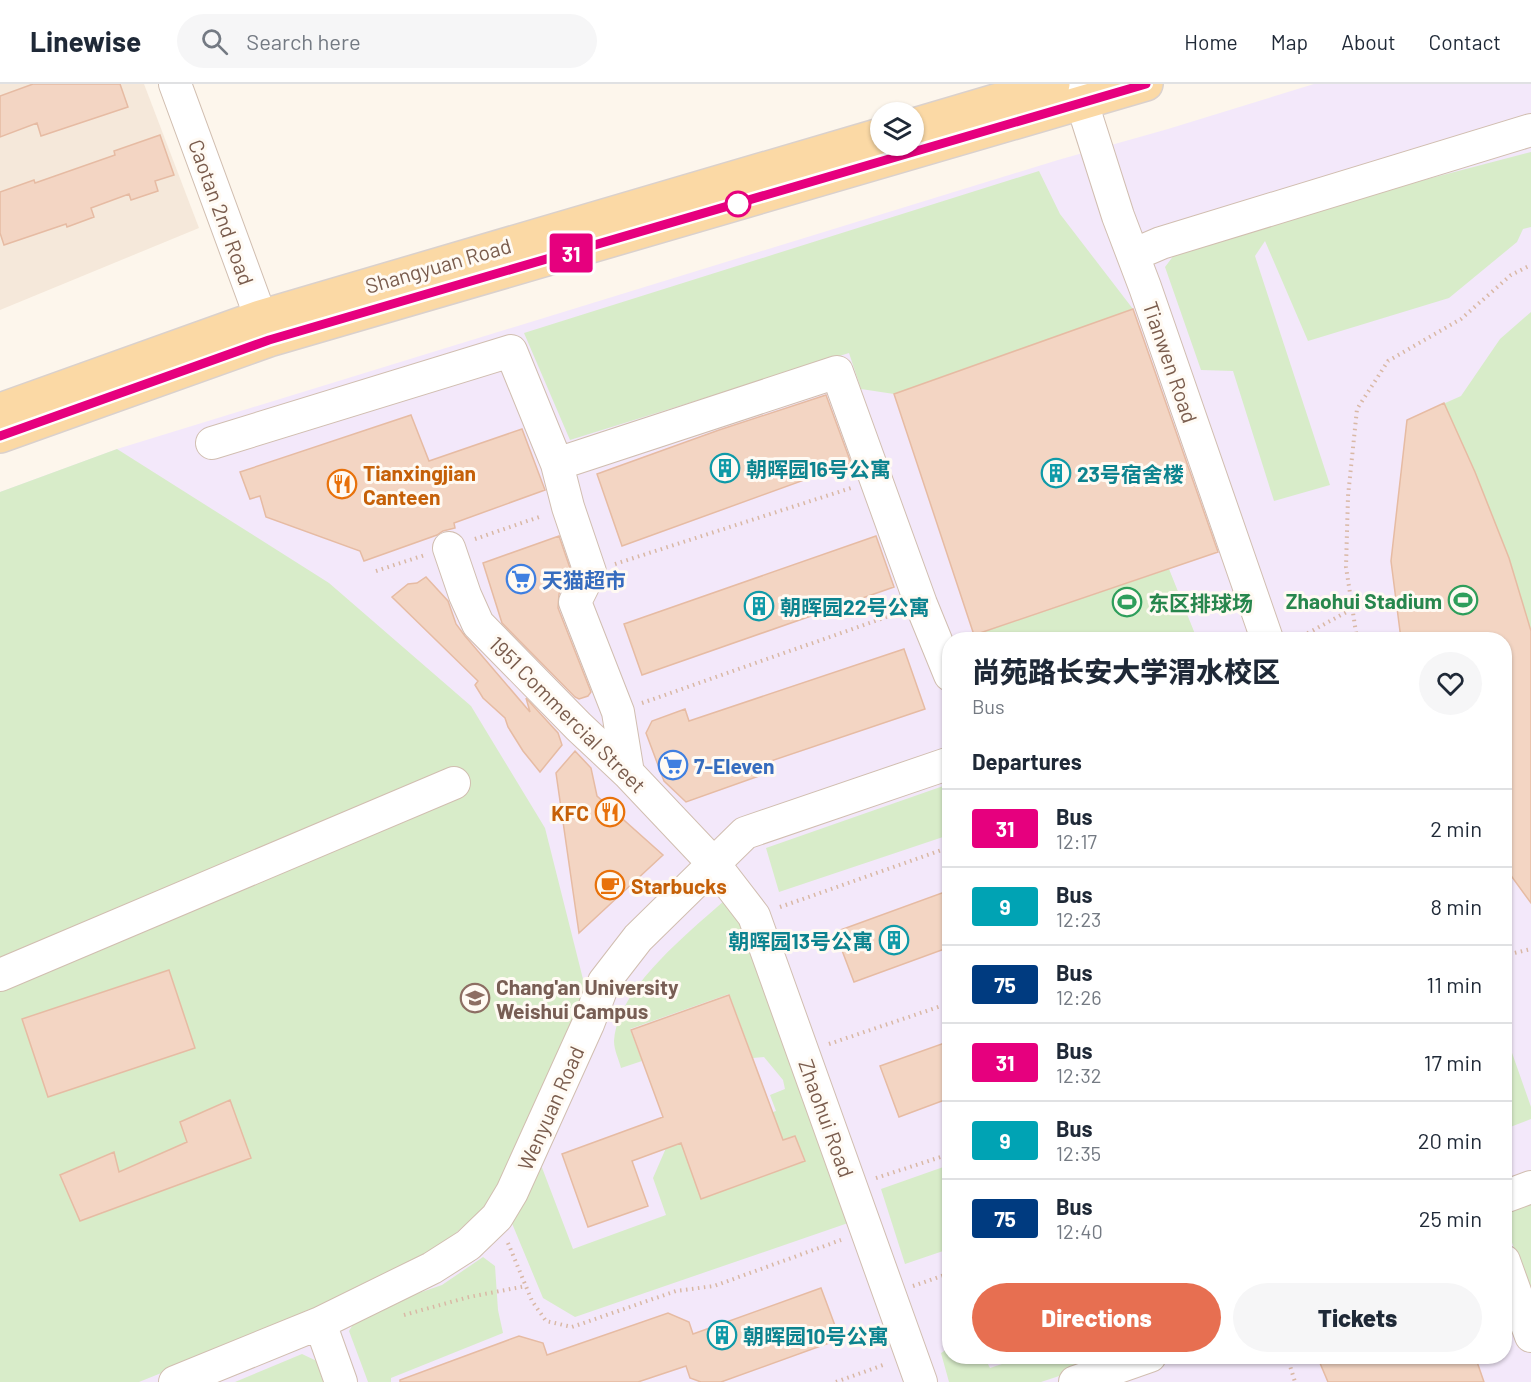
<!DOCTYPE html>
<html lang="en">
<head>
<meta charset="utf-8">
<style>
  :root { --surface:#fff; --page:#f6f6f7; --text:#1f2937; --muted:#747a83; --line:#e0e1e3; --accent:#e76f51 }
  body { margin:0; font-family:Barlow,"Noto Sans SC",sans-serif; background:var(--page); color:var(--text); height:100vh; display:flex; flex-direction:column; font-size:22px; white-space:nowrap }
  * { box-sizing:border-box; margin:0 }
  p { font-size:20px; color:var(--muted) }
  .icon { flex:none; width:33px; height:33px; fill:none; stroke:currentColor; stroke-width:2; stroke-linecap:round; stroke-linejoin:round }
  .map { position:relative; flex:1; overflow:hidden }
  .drawer { position:absolute; left:942px; top:548px; width:570px; height:732px; display:flex; flex-direction:column; background:var(--surface); border-radius:24px; box-shadow:0 2px 4px #0004 }
  .drawer>* { flex:none }
  .badge { padding:0 12px; border-radius:4px; font-size:21px; line-height:39px }
  .buttons { position:absolute; left:870px; top:18px; display:grid; gap:12px }
  .buttons a { display:grid; place-items:center; width:54px; height:54px; border-radius:50%; background:var(--surface); box-shadow:0 2px 4px #0004; font-size:30px }
  .map>.badge { position:absolute; translate:-50% -50%; box-shadow:0 0 0 3px #fff }
  h2 { padding:0 30px; font-size:22px; line-height:54px }
  .round { display:grid; place-items:center; flex:none; width:63px; height:63px; border-radius:32px; background:var(--page) }
  .summary { display:flex; align-items:center; justify-content:space-between; height:102px; padding:0 30px }
  h1 { font-size:28px; font-weight:800; line-height:45px }
  .primary-button { display:flex; gap:12px; margin-top:auto; padding:12px 30px }
  .primary-button a { flex:1; height:69px; border-radius:36px; background:var(--accent); color:#fff; font-size:24px; font-weight:800; line-height:69px; text-align:center }
  .primary-button a+a { background:var(--page); color:var(--text) }
  ul { padding:0; list-style:none }
  li { display:flex; align-items:center; gap:18px; height:78px; padding:0 30px; border-top:2px solid var(--line) }
  li div { flex:1 }
  li b { display:block; font-size:22px }
  li em { font-style:normal }
  li .badge { min-width:66px; font-weight:700; text-align:center }
  header { display:flex; align-items:center; gap:36px; box-sizing:border-box; height:84px; padding:0 30px; background:var(--surface); border-bottom:2px solid var(--line) }
  header strong { font-size:28px }
  nav { display:flex; gap:33px; margin-inline-start:auto; font-size:21px }
  .search { width:420px; height:54px; background:var(--page); display:flex; align-items:center; gap:15px; box-sizing:border-box; padding:0 21px; border-radius:33px; color:var(--muted); font-size:22px }
  .map>svg:first-child { display:block }
  .residential { fill:#f5e8da }
  .education { fill:#f3e8fa; fill-rule:evenodd }
  .green { fill:#d8ecc9 }
  .building { fill:#f3d5c3; stroke:#e6bba3; stroke-width:1.5 }
  .lines { fill:none; stroke-linecap:round; stroke-linejoin:round }
  .minor-casing { stroke:#d1beb0; stroke-width:34 }
  .major-casing { stroke:#dad1cd; stroke-width:36 }
  .path { stroke:#d9b8a5; stroke-width:4; stroke-dasharray:1.5 4.5; stroke-linecap:butt }
  .minor { stroke:#fff; stroke-width:32 }
  .major { stroke:#fbd9a5; stroke-width:33 }
  .line-casing { stroke:#fff; stroke-width:14 }
  .line { stroke:#e6007e; stroke-width:9 }
  .stop-dot { fill:#fff; stroke:#e6007e; stroke-width:3 }
  .labels { text-anchor:middle; dominant-baseline:central; stroke-width:6; stroke-linejoin:round; paint-order:stroke }
  .street-label { font-size:21px; fill:#7a5c4d; stroke:#fffaf3 }
  .culture-label { font-size:21px; font-weight:bold; fill:#0d838f; stroke:#fffaf3; text-anchor:start }
  .food-label { font-size:21px; font-weight:bold; fill:#c56008; stroke:#fffaf3; text-anchor:start }
  .shop-label { font-size:21px; font-weight:bold; fill:#366cbe; stroke:#fffaf3; text-anchor:start }
  .leisure-label { font-size:21px; font-weight:bold; fill:#27864d; stroke:#fffaf3; text-anchor:end }
  .education-label { font-size:21px; font-weight:bold; fill:#785e54; stroke:#fffaf3; text-anchor:start }
</style>
</head>
<body>
<header>
<strong>Linewise</strong>
<div class="search"><svg class="icon" aria-label="search" viewBox="0 0 24 24"><circle cx="10" cy="10" r="6"/><path d="M15 15l6 6"/></svg>Search here</div>
<nav><a>Home</a><a>Map</a><a>About</a><a>Contact</a></nav>
</header>
<div class="map">
<svg width="1531" height="1298" viewBox="0 0 1531 1298">
  <rect width="100%" height="100%" fill="#fdf6ec"/>
  <path class="residential" d="M0,0h144l55,144 -199,82z"/>
  <path class="education" d="M1314,0h217v1298h-1531v-890l117,-43 941,-289 110,-31zM950,555h554v717h-554z"/>
  <path class="green" d="M1531,68v75l-8,2 -6,13 -68,56 -141,43 -43,-100 -10,15 75,229 -56,16 -41,-130 -32,-1 -36,-103 18,-24z
    M1039,87l21,43 73,95 -239,85 -33,-5 -12,-36 -279,87 -46,-107z
    M1531,228v591l-26,-37 -1,-227h-103l-10,-78 16,-141 54,-24 39,-57z
    M117,365l212,134 142,123 74,122 42,167 -59,136 -44,77 -60,53 -87,41 -198,80h-139v-890z
    M1169,485l28,70h-222l-1,-4z
    M949,700v51l-170,57 -13,-44z
    M727,814l18,19 106,305 -276,95 -32,-19 -32,-77 30,-56 32,84 93,-34 -13,-37 13,-30 110,-37 -6,-16 15,-6 -2,-9 -19,-23 -11,1 -24,-64 -99,35 12,32 -21,7c-2,-8 -7,-18 -7,-27 3,-53 76,-109 113,-143z
    M1504,946l27,77v12l-26,10z
    M949,1081v84l-44,15 -24,-75z
    M1531,1112v102l-26,-76 -1,-17z
    M483,1173l12,9 3,44 5,23 -112,45v4h-23l-19,-51 11,-18 82,-28z
    M949,1264l1,8h34l6,12 35,-12h95l-79,26h-92l-8,-29z
    M302,1270l19,9 7,19h-93z"/>
  <path class="building" d="M33,0h87l8,23 -87,29 -4,-13 -37,14v-41z
    M160,51l14,40 -19,6 3,10 -27,9 -2,-6 -38,14 3,9 -27,10 -1,-3 -62,21 -4,-12v-41l34,-12 1,3 80,-28 -1,-4z
    M1133,225l85,243 -244,83 -80,-241z
    M826,311l25,68 -229,83 -25,-72 122,-44z
    M1444,319l31,69 34,86 22,73v272l-27,-37v-227h-103l-10,-78 16,-141z
    M411,331l18,46 93,-32 23,61 -91,33 1,5 -12,3 -6,4 -73,26 -4,-10 -94,-34 -6,-21 -10,3 -10,-27z
    M559,452l12,35 -12,23 -1,14 33,84 -3,4 -9,3 -4,-2 -73,-74 -19,-60z
    M876,452l18,51 -252,88 -18,-51z
    M426,493l22,24 8,23 9,12 65,76 -4,-14 32,35 4,12 -22,27 -17,-21 -15,-24 -3,-9 -22,-20 -8,-13 3,-4 -86,-84 16,-13 9,-1z
    M904,565l21,60 -169,57 3,10 -73,26 -22,-21 -18,-48 6,-12 33,-12 4,12z
    M575,667l16,17 6,28 66,59 -84,78 -23,-160z
    M950,806v57l-96,35 -19,-50z
    M169,886l26,78 -147,49 -26,-78z
    M729,911l54,145 12,-4 10,25 -104,38 -20,-56 -49,18 16,45 -60,21 -26,-73 101,-37 -32,-87z
    M950,957v57l-51,19 -19,-51z
    M230,1016l21,58 -171,63 -20,-46 54,-23 5,20 68,-30 -7,-20z
    M821,1204l19,51 -119,43h-20l-11,-4 -4,-12 -48,16h-238v-2l119,-44 24,7 4,12 121,-42 21,9 4,12z
    M1317,1272h158l9,26h-156z"/>
  <g class="lines">
    <g class="minor-casing">
      <path id="minor" d="M175,0l94,256
        M1076,0l42,132 27,71 122,352
        M1133,171l28,-12 370,-113
        M212,359l299,-92 46,113 280,-92 84,232 29,71
        M557,380l11,43 22,65 -15,30 43,110 10,61
        M449,464l16,47 13,29 101,103 49,46 86,91 40,52 167,466
        M0,891l454,-192
        M1504,1113l27,-10
        M1504,1177l27,75
        M320,1239l21,59
        M175,1298l145,-59 112,-55 36,-23 29,-28 15,-25 76,-168 16,-42 34,-44 107,-105 205,-70
        M1075,1298l75,-26"/>
    </g>
    <g class="major-casing">
      <path id="major" d="M914,41l139,-41
        M0,326l260,-93 620,-182
        M0,352l269,-96 877,-256"/>
    </g>
    <path class="path" d="M475,455l67,-23
      M615,480l236,-76
      M376,487l49,-16
      M1297,555l55,-30
      M1357,555l-11,-72 2,-71 9,-87 31,-48 73,-42 50,-44 20,-10
      M642,619l253,-89
      M780,823l170,-60
      M1504,869l2,2 25,-6
      M829,960l121,-41
      M876,1094l74,-24
      M508,1159l24,58 14,20 26,6 104,-36 38,-5 127,-46
      M913,1202l37,-13
      M404,1231l65,-18 57,-11
      M1287,1272l8,26
      M836,1298l50,-18"/>
    <use href="#minor" class="minor"/>
    <use href="#major" class="major"/>
  </g>
  <g class="lines">
    <g class="line-casing">
      <path id="line" d="M0,352l269,-96 877,-256"/>
    </g>
    <use href="#line" class="line"/>
  </g>
  <defs>
    <g id="building-ring" transform="scale(1.5)"><circle r="9.5" fill="#fffaf3" stroke="#0f9aa8" stroke-width="1.5"/><path d="M-4-6H4V6H1V3H-1V6H-4ZM-2.5-4.3h1.7v1.8h-1.7ZM.8-4.3h1.7v1.8H.8ZM-2.5-1h1.7V.8h-1.7ZM.8-1h1.7V.8H.8Z" fill="#0f9aa8"/></g>
    <g id="restaurant-ring" transform="scale(1.5)"><circle r="9.5" fill="#fffaf3" stroke="#e8710a" stroke-width="1.5"/><path d="M-5-6h1v4h1v-4h1v4h1v-4h1v5L-1.5 .5V6h-2V.5L-5-1ZM5-6V6H3V1.5H1.5Q1.5-4 5-6Z" fill="#e8710a"/></g>
    <g id="supermarket-ring" transform="scale(1.5)"><circle r="9.5" fill="#fffaf3" stroke="#3f7fe0" stroke-width="1.5"/><path d="M-6-5.5h2.5l.6 2H6L4.5 2H-2.5L-4.4-4H-6ZM-1.5 3.2a1.3 1.3 0 1 0 .1 0ZM3 3.2a1.3 1.3 0 1 0 .1 0Z" fill="#3f7fe0"/></g>
    <g id="stadium-ring" transform="scale(1.5)"><circle r="9.5" fill="#fffaf3" stroke="#2e9e5b" stroke-width="1.5"/><path d="M0-5a6.5 5 0 1 0 0 10a6.5 5 0 1 0 0-10ZM-3.5-1.8h7v3.6h-7Z" fill="#2e9e5b"/></g>
    <g id="cafe-ring" transform="scale(1.5)"><circle r="9.5" fill="#fffaf3" stroke="#e8710a" stroke-width="1.5"/><path d="M-5.5-4.5H6V0H3Q3 3.5 0 3.5H-2.5Q-5.5 3.5-5.5 0ZM3-3.2v2h1.7v-2ZM-6 4.5H4V6H-6Z" fill="#e8710a"/></g>
    <g id="university-ring" transform="scale(1.5)"><circle r="9.5" fill="#fffaf3" stroke="#8d6e63" stroke-width="1.5"/><path d="M0-5L7-2L0 1L-7-2ZM-4 1L0 2.5L4 1V4Q0 6-4 4Z" fill="#8d6e63"/></g>
  </defs>
  <g fill-rule="evenodd">
    <use href="#building-ring" x="725" y="384"/>
    <use href="#building-ring" x="1056" y="389"/>
    <use href="#restaurant-ring" x="342" y="400"/>
    <use href="#supermarket-ring" x="521" y="495"/>
    <use href="#stadium-ring" x="1463" y="516"/>
    <use href="#stadium-ring" x="1127" y="518"/>
    <use href="#building-ring" x="759" y="522"/>
    <use href="#supermarket-ring" x="673" y="681"/>
    <use href="#restaurant-ring" x="610" y="728"/>
    <use href="#cafe-ring" x="610" y="801"/>
    <use href="#building-ring" x="894" y="856"/>
    <use href="#university-ring" x="475" y="914"/>
    <use href="#building-ring" x="722" y="1251"/>
  </g>
  <circle class="stop-dot" cx="738" cy="120" r="12"/>
  <g class="labels">
    <g class="street-label">
      <text transform="translate(222 128) rotate(70)">Caotan 2nd Road</text>
      <text transform="translate(438 181) rotate(-16)">Shangyuan Road</text>
      <text transform="translate(1171 278) rotate(71)">Tianwen Road</text>
      <text transform="translate(568 630) rotate(45)">1951 Commercial Street</text>
      <text transform="translate(550 1024) rotate(-66)">Wenyuan Road</text>
      <text transform="translate(827 1034) rotate(70)">Zhaohui Road</text>
    </g>
    <g class="culture-label">
      <text x="746" y="384">朝晖园16号公寓</text>
      <text x="1077" y="389">23号宿舍楼</text>
      <text x="780" y="522">朝晖园22号公寓</text>
      <text x="873" y="856" text-anchor="end">朝晖园13号公寓</text>
      <text x="743" y="1251">朝晖园10号公寓</text>
    </g>
    <g class="food-label">
      <text x="363" y="388">Tianxingjian<tspan x="363" dy="24">Canteen</tspan></text>
      <text x="589" y="728" text-anchor="end">KFC</text>
      <text x="631" y="801">Starbucks</text>
    </g>
    <g class="shop-label">
      <text x="542" y="495">天猫超市</text>
      <text x="694" y="681">7-Eleven</text>
    </g>
    <g class="leisure-label">
      <text x="1442" y="516">Zhaohui Stadium</text>
      <text x="1148" y="518" text-anchor="start">东区排球场</text>
    </g>
    <g class="education-label">
      <text x="496" y="902">Chang'an University<tspan x="496" dy="24">Weishui Campus</tspan></text>
    </g>
  </g>
</svg>
<div class="buttons">
<a><svg class="icon" aria-label="layers" viewBox="0 0 24 24"><path d="M12 4l9 5-9 5-9-5zM3 14l9 5 9-5"/></svg></a>
</div>
<b class="badge" style="left:571px;top:169px;background:#e6007e;color:#fff">31</b>
<section class="drawer">
<div class="summary"><div><h1>尚苑路长安大学渭水校区</h1><p>Bus</p></div><a class="round"><svg class="icon" aria-label="heart" viewBox="0 0 24 24"><path d="M12 20l-8-8c-3-5 5-10 8-4 3-6 11-1 8 4z"/></svg></a></div>
<h2>Departures</h2>
<ul>
<li><span class="badge" style="background:#e6007e;color:#fff">31</span><div><b>Bus</b><p>12:17</p></div><em>2 min</em></li>
<li><span class="badge" style="background:#00a3b4;color:#fff">9</span><div><b>Bus</b><p>12:23</p></div><em>8 min</em></li>
<li><span class="badge" style="background:#003b80;color:#fff">75</span><div><b>Bus</b><p>12:26</p></div><em>11 min</em></li>
<li><span class="badge" style="background:#e6007e;color:#fff">31</span><div><b>Bus</b><p>12:32</p></div><em>17 min</em></li>
<li><span class="badge" style="background:#00a3b4;color:#fff">9</span><div><b>Bus</b><p>12:35</p></div><em>20 min</em></li>
<li><span class="badge" style="background:#003b80;color:#fff">75</span><div><b>Bus</b><p>12:40</p></div><em>25 min</em></li>
</ul>
<div class="primary-button"><a>Directions</a><a>Tickets</a></div>
</section>
</div>
</body>
</html>
